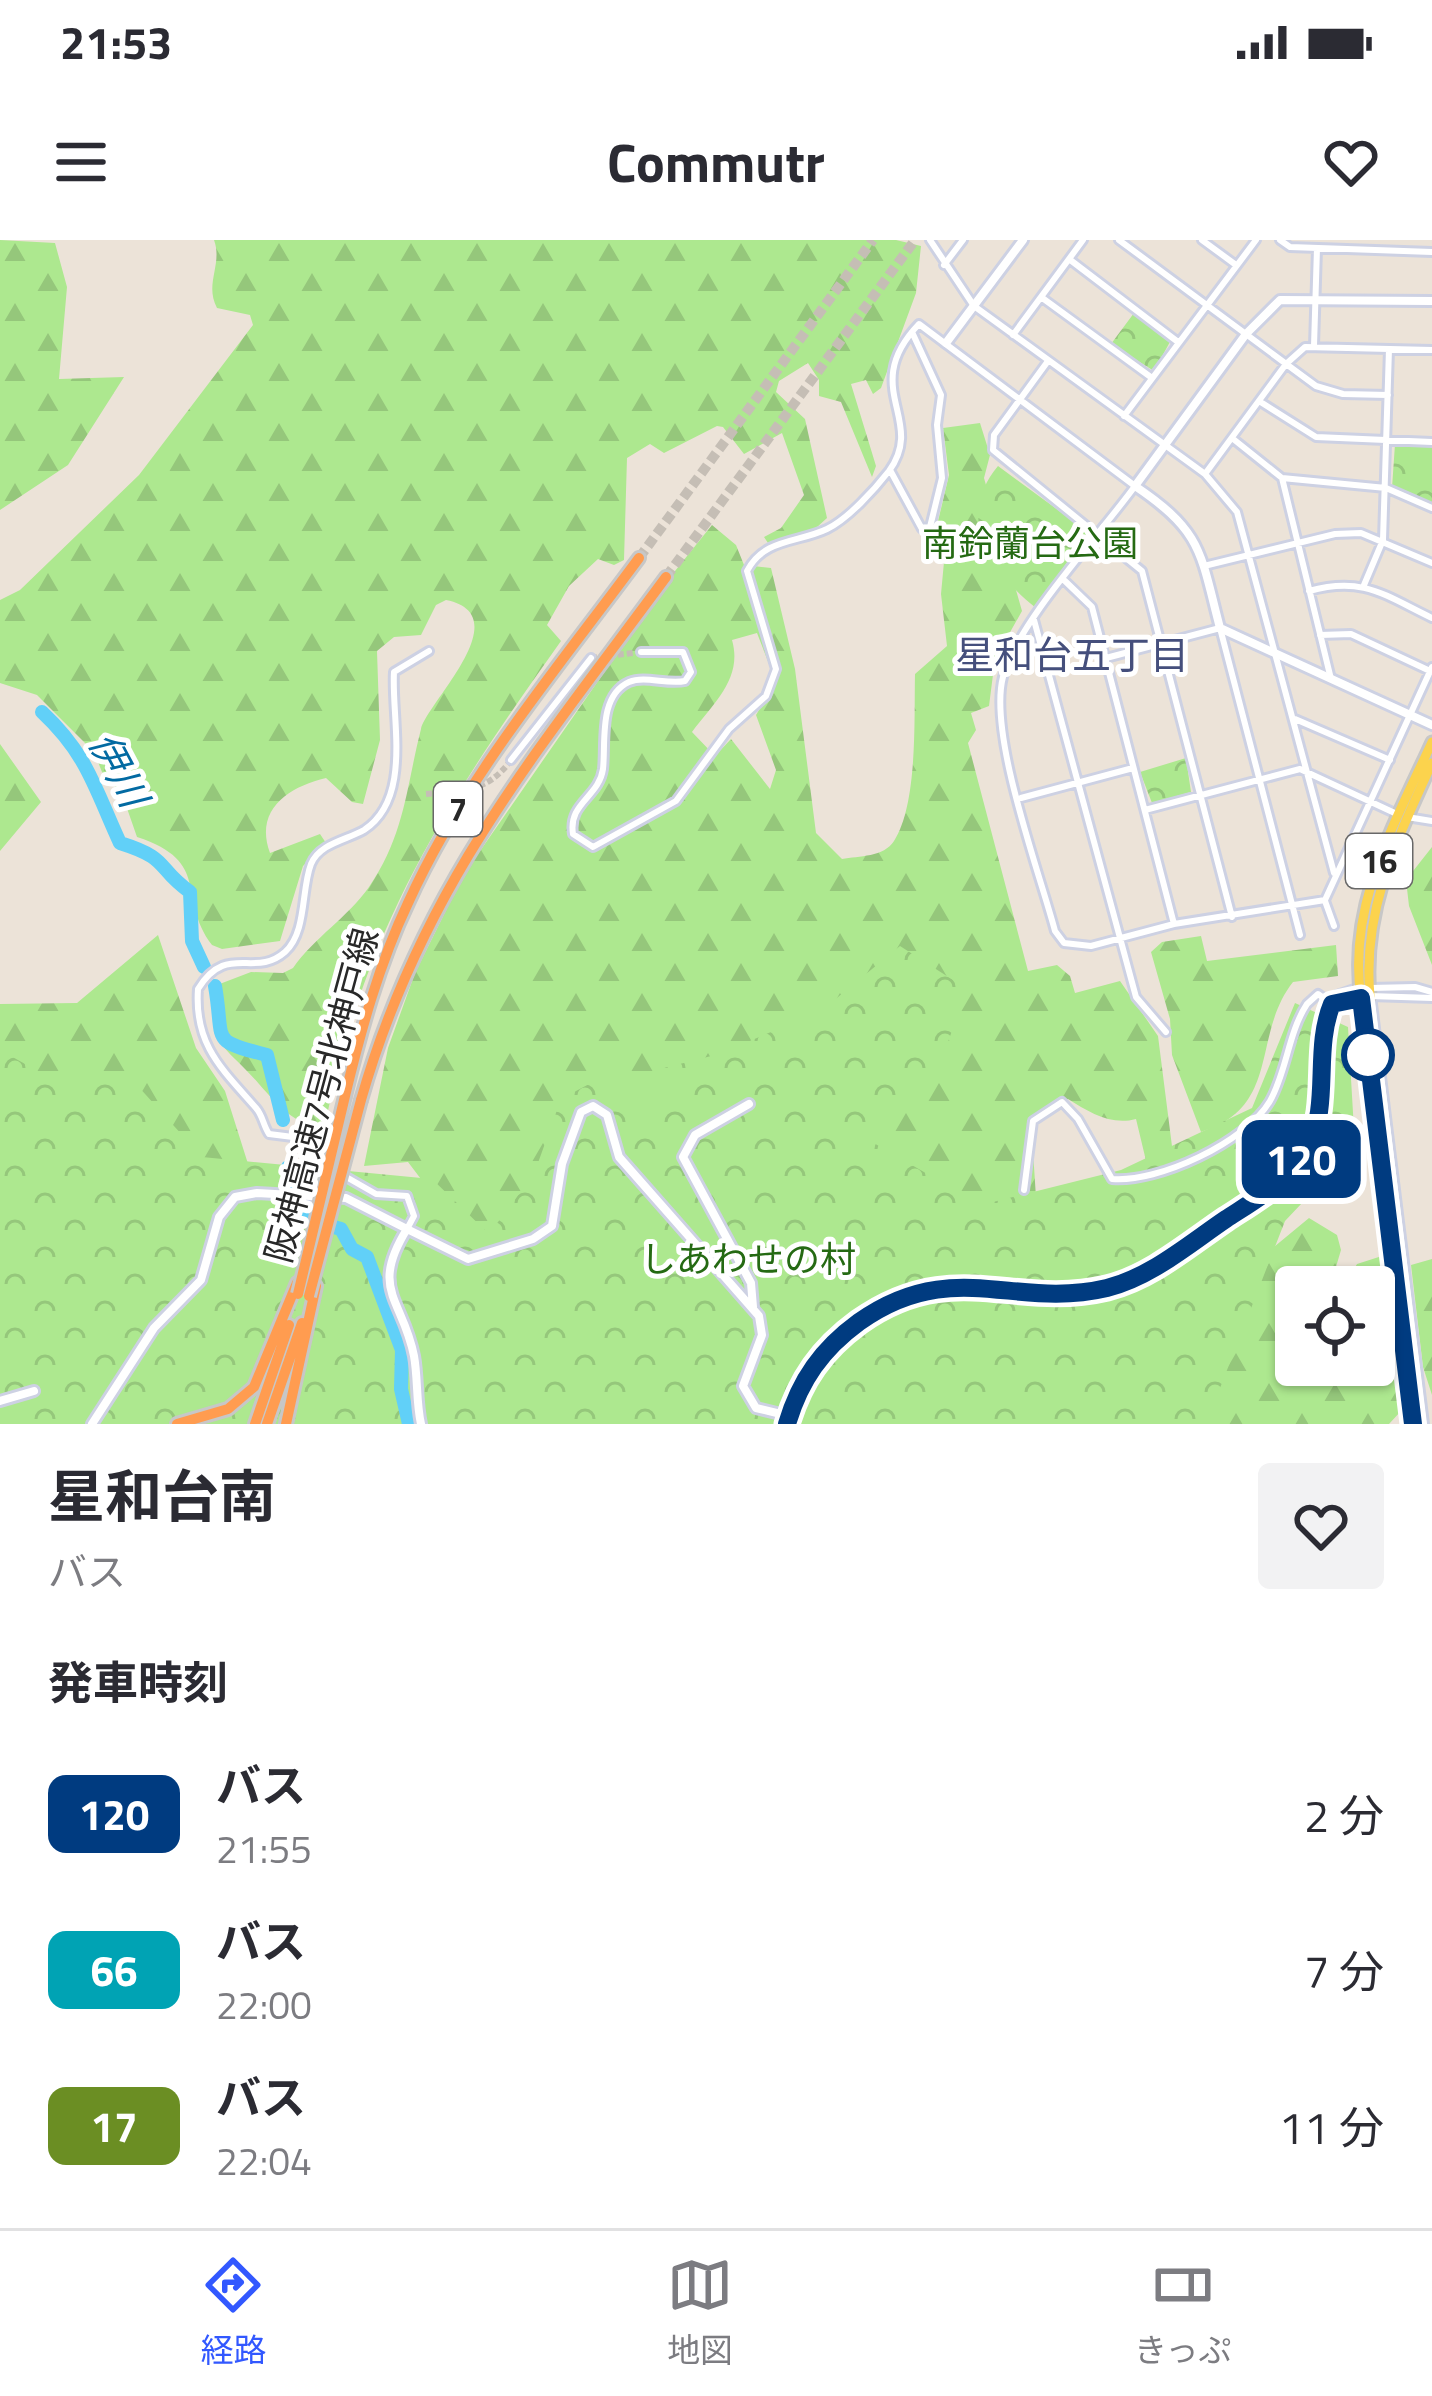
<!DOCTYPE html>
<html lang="ja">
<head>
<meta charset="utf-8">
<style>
  :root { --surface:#fff; --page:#f2f2f3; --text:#2b2b33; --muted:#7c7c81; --line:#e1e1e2; --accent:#3258ff }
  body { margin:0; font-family:"Titillium Web","Noto Sans JP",sans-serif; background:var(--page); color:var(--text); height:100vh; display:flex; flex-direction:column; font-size:45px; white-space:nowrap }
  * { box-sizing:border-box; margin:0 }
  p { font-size:39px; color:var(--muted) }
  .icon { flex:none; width:66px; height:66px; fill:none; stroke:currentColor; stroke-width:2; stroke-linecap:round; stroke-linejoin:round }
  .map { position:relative; height:1184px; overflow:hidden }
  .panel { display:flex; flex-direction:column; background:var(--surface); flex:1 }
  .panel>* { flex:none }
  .badge { padding:0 24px; border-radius:18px; font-size:42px; line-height:78px }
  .fabs { position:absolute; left:1275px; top:1026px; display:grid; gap:24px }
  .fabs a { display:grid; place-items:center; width:120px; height:120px; border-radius:12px; background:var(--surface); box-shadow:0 3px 9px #0004; font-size:60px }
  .map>.badge { position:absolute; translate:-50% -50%; box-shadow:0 0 0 6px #fff }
  h2 { padding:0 48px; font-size:45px; line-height:108px }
  .round { display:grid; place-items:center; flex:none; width:126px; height:126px; border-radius:12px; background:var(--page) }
  .summary { display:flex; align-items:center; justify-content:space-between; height:204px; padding:0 48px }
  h1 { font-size:57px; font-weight:700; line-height:90px }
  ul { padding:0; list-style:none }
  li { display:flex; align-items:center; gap:36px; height:156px; padding:0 48px }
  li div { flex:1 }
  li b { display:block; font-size:45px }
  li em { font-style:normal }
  li .badge { min-width:132px; font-weight:700; text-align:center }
  .status { display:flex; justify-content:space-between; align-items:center; height:84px; padding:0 60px; background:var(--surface); direction:ltr }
  .status svg { height:33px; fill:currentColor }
  header { display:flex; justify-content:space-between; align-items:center; height:156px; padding:0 48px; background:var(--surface); font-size:54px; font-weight:700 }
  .dock { display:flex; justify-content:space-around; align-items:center; height:168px; border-top:3px solid var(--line); background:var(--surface); font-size:33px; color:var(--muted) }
  .dock a { display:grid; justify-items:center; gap:6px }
  .dock .active { color:var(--accent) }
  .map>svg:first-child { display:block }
  .forest { fill:url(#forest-firs); fill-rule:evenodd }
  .park { fill:url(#park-crowns) }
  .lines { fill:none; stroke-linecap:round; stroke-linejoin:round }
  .river { stroke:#61d0f8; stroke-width:14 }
  .minor-tunnel { stroke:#c5beb5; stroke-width:6; stroke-dasharray:6 3; stroke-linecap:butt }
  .motorway-tunnel { stroke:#c5beb5; stroke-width:10; stroke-dasharray:10 5; stroke-linecap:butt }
  .minor-casing { stroke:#cdd1e3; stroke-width:12 }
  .tertiary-casing { stroke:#cdd1e3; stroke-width:14 }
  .primary-casing { stroke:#c7c7c7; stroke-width:15 }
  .motorway-casing { stroke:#c7c7c7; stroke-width:16 }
  .minor { stroke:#fff; stroke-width:6 }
  .tertiary { stroke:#fff; stroke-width:8 }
  .primary { stroke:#fcd34d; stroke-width:9 }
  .motorway { stroke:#ff9c50; stroke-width:10 }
  .motorway-bridge-casing { stroke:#c7c7c7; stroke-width:16; stroke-linecap:butt }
  .motorway-bridge { stroke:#ff9c50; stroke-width:10 }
  .line-casing { stroke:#fff; stroke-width:27 }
  .line { stroke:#003b80; stroke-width:18 }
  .stop-dot { fill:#fff; stroke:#003b80; stroke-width:6 }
  .labels { text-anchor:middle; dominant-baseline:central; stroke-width:10; stroke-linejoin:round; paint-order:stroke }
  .shield { fill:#fff; stroke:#686868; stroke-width:3 }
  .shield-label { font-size:33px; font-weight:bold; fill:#282828 }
  .park-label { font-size:36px; fill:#256a13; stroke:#fff }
  .street-label { font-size:36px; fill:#282828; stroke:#fff }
  .neighbourhood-label { font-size:39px; fill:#454f7c; stroke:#fff }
  .water-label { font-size:39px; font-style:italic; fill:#026aa2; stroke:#fff }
</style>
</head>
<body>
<div class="status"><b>21:53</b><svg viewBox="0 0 49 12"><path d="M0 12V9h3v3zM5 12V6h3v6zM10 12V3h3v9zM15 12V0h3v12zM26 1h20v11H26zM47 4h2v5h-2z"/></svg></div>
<header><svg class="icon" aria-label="menu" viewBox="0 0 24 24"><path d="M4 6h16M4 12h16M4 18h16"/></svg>Commutr<svg class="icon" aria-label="heart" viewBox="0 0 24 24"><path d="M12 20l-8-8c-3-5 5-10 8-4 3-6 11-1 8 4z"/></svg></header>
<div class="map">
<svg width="1432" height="1184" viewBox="0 0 1432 1184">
  <defs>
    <pattern id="forest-firs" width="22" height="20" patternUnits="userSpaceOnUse" patternTransform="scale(3)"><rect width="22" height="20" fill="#ade88f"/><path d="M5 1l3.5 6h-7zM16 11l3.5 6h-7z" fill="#95c77b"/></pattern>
    <pattern id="park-crowns" width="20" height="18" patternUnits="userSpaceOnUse" patternTransform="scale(3)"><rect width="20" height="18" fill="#ade88f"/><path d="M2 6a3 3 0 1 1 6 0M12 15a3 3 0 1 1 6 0" fill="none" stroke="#95c77b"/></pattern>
  </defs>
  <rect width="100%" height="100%" fill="#ece3d8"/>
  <path class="forest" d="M0,0l55,3 12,44 -8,92 65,-2 -56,88 -68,45z
    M214,0h682l25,6 -5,47 -35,95 -8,6 -7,-14 -15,4 25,82 -4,11 -31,-75 -22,-6v-16l-11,-17 -29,18 -3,11 29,27 22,99 -11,10 -48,15 -4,-6 17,-9 23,-33 -22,-62 -38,21 -21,-27 -6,-1 -53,27 -14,-9 -23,14 -3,102 -10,5 -16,-6 -29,27 -22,39 14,16c-119,167 -201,294 -239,500l-4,-11c-32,-15 -36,-20 -59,-46 -38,-44 -48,-31 -42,-99l34,-13 32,1 10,-5c22,-31 55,-51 76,-81 36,-53 37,-99 52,-158 6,-26 99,-114 25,-129l-10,5 -15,30 -27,2 -17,14 3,89 -17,64 -11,-2 -26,-24c-38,9 -72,32 -56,75l50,-19 6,9 -23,23 -23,75 -58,8 -10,-4c-36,-48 1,-83 -75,-108l-15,-43 -20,-22 -8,-20 -57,-57 -37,-12v-83l20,-10 119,-115 114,-150 -3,-10 -33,-7c-13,-24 6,-44 -3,-68z
    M980,183l10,32 -6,23 38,133 -27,48 -6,47 -18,7 5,17 -8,13 60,228 29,-6 13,11 5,17 45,-12 38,55 16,126 -26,7 -12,-50c-25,7 -47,-7 -68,-20l-22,7 -9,14 -4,31 4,62h-41l-310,-104 -143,59 -48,71 -65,-48 -22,-29 -44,4 24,-118 27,-75 49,-99 207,-298 41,-51 24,20 8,20 27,3 24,101 21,164 26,26c17,-3 42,-2 52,-18 24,-37 20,-123 21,-167l32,-28 -6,-52 3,-32 -9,-28 14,-59 -6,-47zM757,393l19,49 -20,33 20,55 -6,19 -39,-50 -16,17 -23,-24c22,-29 51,-54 40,-92z
    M0,504l41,58 -41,49z
    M1432,607v118l-23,-59 -3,-26z
    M158,695l38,113 29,43 24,76 -44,10 -205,-64v-109l77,-1z
    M1201,696l6,25 129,-16 2,31 -45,6c-42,53 -11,125 -92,150l-29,-77 -2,-36 -19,-67 11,-10z
    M1309,978l28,17 4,15 -11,37h-34v78h78v-78h-30l13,-23 28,-9 16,156 -12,13h-206l63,-154z
    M1432,1019v136l-9,-28 -12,-102z"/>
  <path class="park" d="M1134,73l37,27 -17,31 -43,-27z
    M1395,204l37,1v59l-40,-16z
    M998,226l90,66 -52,76c-45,-36 -82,-89 -38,-142z
    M1186,518l5,34 -39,11 -12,-31z
    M900,706l67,43 -28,78 -36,28 -31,47 109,63 140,-35 131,-62 43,-105 53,24 7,120 -70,74 -79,203h-1206v-374l43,24h84l75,83 230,22 57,55 45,-60 27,-75 47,-25 49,43 7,-49 55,-14 102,-43z"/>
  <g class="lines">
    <path class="river" d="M42,472c46,43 53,77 78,131 51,16 35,24 70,49l2,49 12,26
      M215,746c10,57 -7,54 52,69l16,65
      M288,927l5,35 9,16 39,11 11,20 15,8 35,93 -1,39 8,35"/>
    <path class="minor-tunnel" d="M591,418l50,-6
      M426,554c37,-3 62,-2 85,-34"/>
    <path class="motorway-tunnel" d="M639,318l234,-318
      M666,337l249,-337"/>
    <g class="minor-casing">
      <path id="minor" d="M930,0l44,66 231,168 32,38 97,361
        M1119,0l197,146 27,8 45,1
        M1202,0l34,25
        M1280,0l10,7 142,5
        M1069,19l109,83
        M944,25l19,-25
        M1041,57l111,81
        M1013,95l70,-95
        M1314,106l3,-98
        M1048,121l-54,74 -1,15 149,121 90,346
        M1259,161l57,36 116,5
        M1124,176l132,-176
        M1232,198l50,40 49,201
        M890,230l32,59 7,2 13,-53 -5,-53 4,-30 -29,-63
        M1205,234l81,-110 19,-17 127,3
        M1282,238l104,10 46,20
        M1204,326l131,-32 26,-1 71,30
        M1065,341l27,26 82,317
        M1364,345l19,-45 6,-191
        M1309,351c54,-15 75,4 123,27
        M1034,380l102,377 30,35
        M1320,395l31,-1 79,37
        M641,412h42l8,20 -6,9c-18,4 -40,-6 -56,1 -31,14 -23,61 -26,87 -4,28 -35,34 -30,65l20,13 83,-46 53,-72 37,-33 10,-27 -29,-98c17,-33 51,-28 80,-42 21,-10 48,-40 62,-58 38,-52 -31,-83 30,-147l216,162c-36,50 -117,135 -132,191 -15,57 36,194 52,254l9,12 27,3 83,-22 151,-24 107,-233
        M1106,418l114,-30 80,307
        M1295,479l95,41
        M511,520l80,-102
        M1021,558l112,-30
        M1145,570l155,-41 99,46
        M1407,577l25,4
        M1325,661l9,25
        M1370,748l45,-1 17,5
        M1370,756l62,2
        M329,929l-16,-9 -12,-22 -32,-4c-6,-9 -6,-18 -13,-26 -34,-39 -62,-63 -58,-119 29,-47 56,-10 87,-37 22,-20 16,-62 26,-88 9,-21 36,-24 53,-34 49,-32 27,-112 30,-158l35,-21
        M341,934l35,20 31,2 7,20 -7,13
        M1024,950l9,-69 29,-19 16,17 34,60c46,4 134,-37 158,-78 17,-30 18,-68 37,-97l11,-10 14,10"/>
    </g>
    <g class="tertiary-casing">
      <path id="tertiary" d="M1432,61l-152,-1 -34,34 -111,152c68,46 65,66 85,142l212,97
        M946,103l77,-103
        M1361,758l52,426
        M1333,764l37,-8 53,428
        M749,864l-54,31 -12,22 68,126 2,24
        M0,1161l34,-10
        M92,1184l62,-96 47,-48 18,-63 16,-20 22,-4 89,5 61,31
        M421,1184c-5,-22 -3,-46 -7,-68 -11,-57 -45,-66 -7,-127l61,30 65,-20 19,-13 10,-62 19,-52 12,-6 14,9 12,42 140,159 3,19 -19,51 13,22 33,8
        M787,1184c14,-44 35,-76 72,-102 94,-65 155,-12 249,-34 49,-12 131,-72 171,-106 66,-56 18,-127 58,-186l23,-8"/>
    </g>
    <g class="primary-casing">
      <path id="primary" d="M1370,756c-8,-86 27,-156 62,-233
        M1361,758c-14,-93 34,-175 71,-256"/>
    </g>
    <g class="motorway-casing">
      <path id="motorway" d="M345,856c16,-66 34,-132 63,-193 57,-126 149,-234 231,-345
        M361,860c61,-214 176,-348 305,-523
        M177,1184l51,-15 26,-22 43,-104
        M255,1184l34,-99
        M267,1184l35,-101
        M286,1184l30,-138"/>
    </g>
    <use href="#minor" class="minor"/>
    <use href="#tertiary" class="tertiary"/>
    <use href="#primary" class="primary"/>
    <use href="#motorway" class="motorway"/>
    <g class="motorway-bridge-casing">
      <path id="motorway-bridge" d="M298,1054l47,-198
        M309,1056l52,-196"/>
    </g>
    <use href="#motorway-bridge" class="motorway-bridge"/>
  </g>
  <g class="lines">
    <g class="line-casing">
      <path id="line" d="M787,1184c13,-44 35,-75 72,-102 93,-66 155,-12 248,-34 44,-11 82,-44 119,-69 29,-19 65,-39 82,-71 23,-44 5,-98 24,-144l29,-6 52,426"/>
    </g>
    <use href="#line" class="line"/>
  </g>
  <circle class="stop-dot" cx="1368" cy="815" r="24"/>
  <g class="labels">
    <g class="shield">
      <rect x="434" y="542" width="48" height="54" rx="9"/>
      <rect x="1346" y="594" width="66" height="54" rx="9"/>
    </g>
    <g class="shield-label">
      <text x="458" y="569">7</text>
      <text x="1379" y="621">16</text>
    </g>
    <g class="park-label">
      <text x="1030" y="302">南鈴蘭台公園</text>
      <text x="748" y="1018">しあわせの村</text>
    </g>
    <g class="street-label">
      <text transform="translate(321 855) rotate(-75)">阪神高速7号北神戸線</text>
    </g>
    <g class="neighbourhood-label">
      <text x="1072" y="414">星和台五丁目</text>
    </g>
    <g class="water-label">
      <text transform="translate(119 529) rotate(62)">伊川</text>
    </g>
  </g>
</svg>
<div class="fabs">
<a><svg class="icon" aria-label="locate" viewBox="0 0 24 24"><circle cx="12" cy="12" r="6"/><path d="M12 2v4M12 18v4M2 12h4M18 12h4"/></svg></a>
</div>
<b class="badge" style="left:1301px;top:919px;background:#003b80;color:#fff">120</b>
</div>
<section class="panel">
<div class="summary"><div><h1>星和台南</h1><p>バス</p></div><a class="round"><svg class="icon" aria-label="heart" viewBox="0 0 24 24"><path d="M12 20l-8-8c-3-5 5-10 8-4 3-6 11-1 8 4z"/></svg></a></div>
<h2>発車時刻</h2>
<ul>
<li><span class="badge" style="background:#003b80;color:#fff">120</span><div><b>バス</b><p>21:55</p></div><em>2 分</em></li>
<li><span class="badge" style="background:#00a3b4;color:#fff">66</span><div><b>バス</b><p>22:00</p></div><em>7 分</em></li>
<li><span class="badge" style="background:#6b8e23;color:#fff">17</span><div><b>バス</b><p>22:04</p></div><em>11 分</em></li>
</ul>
</section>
<nav class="dock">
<a class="active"><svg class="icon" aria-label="directions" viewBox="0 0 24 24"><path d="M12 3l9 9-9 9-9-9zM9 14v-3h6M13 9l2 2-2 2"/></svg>経路</a>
<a><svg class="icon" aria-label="map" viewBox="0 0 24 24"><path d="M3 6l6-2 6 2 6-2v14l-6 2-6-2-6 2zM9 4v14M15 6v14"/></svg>地図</a>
<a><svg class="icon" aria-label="tickets" viewBox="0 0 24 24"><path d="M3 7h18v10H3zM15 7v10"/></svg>きっぷ</a>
</nav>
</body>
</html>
